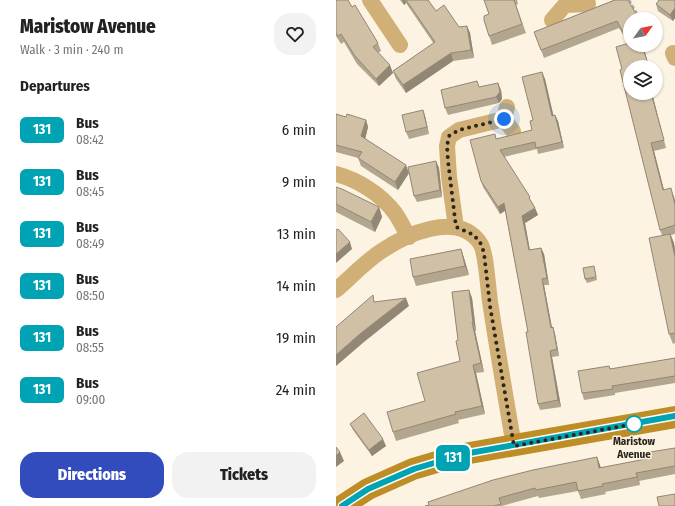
<!DOCTYPE html>
<html lang="en">
<head>
<meta charset="utf-8">
<style>
  :root { --surface:#fff; --page:#f2f2f2; --text:#222; --muted:#767676; --accent:#324bbd }
  body { margin:0; font-family:"Fira Sans Condensed",sans-serif; background:var(--page); color:var(--text); height:100vh; display:flex; flex-direction:column; font-size:15px; white-space:nowrap }
  * { box-sizing:border-box; margin:0 }
  p { font-size:13px; color:var(--muted) }
  .icon { flex:none; width:22px; height:22px; fill:none; stroke:currentColor; stroke-width:2; stroke-linecap:round; stroke-linejoin:round }
  .map { position:relative; flex:1; overflow:hidden }
  .details { display:flex; flex-direction:column; background:var(--surface); width:336px }
  .details>* { flex:none }
  .badge { padding:0 8px; border-radius:6px; font-size:14px; line-height:26px }
  .needle { width:26px; rotate:57deg }
  .controls { position:absolute; left:287px; top:12px; display:grid; gap:8px }
  .controls a { display:grid; place-items:center; width:40px; height:40px; border-radius:50%; background:var(--surface); box-shadow:0 1px 3px #0004; font-size:20px }
  .you { position:absolute; width:20px; height:20px; margin:-10px; border:3px solid #fff; border-radius:50%; background:#1a73e8; box-shadow:0 0 0 6px #1a73e833 }
  .map>.badge { position:absolute; translate:-50% -50%; box-shadow:0 0 0 2px #fff }
  h2 { padding:0 20px; font-size:15px; line-height:36px }
  .round { display:grid; place-items:center; flex:none; width:42px; height:42px; border-radius:16px; background:var(--page) }
  .head { display:flex; align-items:center; justify-content:space-between; height:68px; padding:0 20px }
  h1 { font-size:19px; font-weight:800; line-height:30px }
  .primary-button { display:flex; gap:8px; margin-top:auto; padding:8px 20px }
  .primary-button a { flex:1; height:46px; border-radius:16px; background:var(--accent); color:#fff; font-size:16px; font-weight:800; line-height:46px; text-align:center }
  .primary-button a+a { background:var(--page); color:var(--text) }
  ul { padding:0; list-style:none }
  li { display:flex; align-items:center; gap:12px; height:52px; padding:0 20px }
  li div { flex:1 }
  li b { display:block; font-size:15px }
  li em { font-style:normal }
  li .badge { min-width:44px; font-weight:700; text-align:center }
  main { display:flex; flex:1; min-height:0 }
  .map>svg:first-child { display:block }
  .lines { fill:none; stroke-linecap:round; stroke-linejoin:round }
  .path { stroke:#b6aea0; stroke-width:2.5; stroke-dasharray:4 2; stroke-linecap:butt }
  .street { stroke:#d1b077; stroke-width:16 }
  .secondary { stroke:#be8d26; stroke-width:22 }
  .wall { fill:#b3a68f }
  .shaded-wall { fill:#928774 }
  .building { fill:#d0c1a6; stroke:#928774 }
  .line-casing { stroke:#fff; stroke-width:9 }
  .line { stroke:#00a3b4; stroke-width:6 }
  .walk { stroke:#2c261c; stroke-width:4; stroke-dasharray:0 7.2 }
  .stop-dot { fill:#fff; stroke:#00a3b4; stroke-width:2 }
  .labels { text-anchor:middle; dominant-baseline:central; stroke-width:3; stroke-linejoin:round; paint-order:stroke }
  .stop-label { font-size:11px; font-weight:bold; fill:#2c261c; stroke:#fcf3e2 }
</style>
</head>
<body>
<main>
<section class="details">
<div class="head"><div><h1>Maristow Avenue</h1><p>Walk · 3 min · 240 m</p></div><a class="round"><svg class="icon" aria-label="heart" viewBox="0 0 24 24"><path d="M12 20l-8-8c-3-5 5-10 8-4 3-6 11-1 8 4z"/></svg></a></div>
<h2>Departures</h2>
<ul>
<li><span class="badge" style="background:#00a3b4;color:#fff">131</span><div><b>Bus</b><p>08:42</p></div><em>6 min</em></li>
<li><span class="badge" style="background:#00a3b4;color:#fff">131</span><div><b>Bus</b><p>08:45</p></div><em>9 min</em></li>
<li><span class="badge" style="background:#00a3b4;color:#fff">131</span><div><b>Bus</b><p>08:49</p></div><em>13 min</em></li>
<li><span class="badge" style="background:#00a3b4;color:#fff">131</span><div><b>Bus</b><p>08:50</p></div><em>14 min</em></li>
<li><span class="badge" style="background:#00a3b4;color:#fff">131</span><div><b>Bus</b><p>08:55</p></div><em>19 min</em></li>
<li><span class="badge" style="background:#00a3b4;color:#fff">131</span><div><b>Bus</b><p>09:00</p></div><em>24 min</em></li>
</ul>
<div class="primary-button"><a>Directions</a><a>Tickets</a></div>
</section>
<div class="map">
<svg width="339" height="506" viewBox="0 0 339 506">
  <rect width="100%" height="100%" fill="#fcf3e2"/>
  <g class="lines">
    <path class="path" d="M293,0l11,19"/>
    <path class="street" d="M34,0l30,45
      M216,20l13,-15 23,-1
      M337,53l2,5
      M171,107l-3,12 9,12
      M0,174c22,6 45,20 59,39 5,7 9,16 14,24
      M120,227l-7,-50 -2,-31 2,-9 10,-7 45,-11
      M0,290c14,-12 28,-27 44,-38 25,-17 77,-42 100,-9 7,10 8,51 11,65 7,46 15,92 23,138"/>
    <path class="secondary" d="M6,506l26,-17 45,-20 51,-15 211,-37"/>
  </g>
  <path class="wall" d="M0,0l16,7 26,36 3,8 -3,2 15,20 -14,13 -22,-22 -13,-22 -3,2 -5,-8z
    M64,0h28l8,11 23,16 8,-1 3,7 4,25 -21,3 -47,32 -10,-14 -3,-8 41,-27 -28,-41 -2,2z
    M148,0h33l1,4 -2,1 10,28 -34,12 -8,-25 5,-6z
    M278,0h14l2,45h13l6,22h-19v26h22l14,55 -12,3 10,39 10,6 1,5v33l-4,1 3,8 1,7v93l-2,1 -4,-10 -7,-99 -2,-5 -38,-161 6,-26 -9,-15 -75,30 -10,-26z
    M339,0v18l-2,3 -15,-10 -2,-7z
    M206,72l3,7 8,36h2l3,6 6,27 -26,6 -1,-5 -33,8 29,47 5,11 -13,8 5,27 11,-2 3,6 5,31h-5l8,42h1l2,7 4,22 -7,1 9,50 -21,3 -2,-6 -10,-72 -23,-121 -5,3 -17,-27 -2,-6 16,-42 35,-9 1,-10z
    M143,87l22,3 1,9 -3,4 -51,12 -3,-7z
    M87,110l2,6 4,18 -20,5 -3,-7z
    M0,114l10,3 20,3 2,7 -3,12 44,34 -11,17 -37,-24 -3,-8 -22,-6z
    M100,161l3,7 3,29 -25,5 -3,-6z
    M0,187l43,20 3,10 -7,15 -39,-20z
    M125,249l3,9 5,17 -53,11 -3,-9z
    M259,270l2,10 -10,3 -2,-4z
    M133,290l3,8 4,33h-1l9,41 -8,1 9,41 -27,6 1,3 -63,18 -3,-9 32,-31 35,-40 -2,-21z
    M339,358v25l-60,10v2l-31,5 -2,-7 27,-27 2,3z
    M14,424l36,22 -14,10 -19,-26z
    M339,448v26l-36,7 1,4 -35,7 1,2 -25,5 -3,-8 -39,7 -1,-2 -36,10h-77l172,-49 4,11 50,-10z"/>
  <path class="shaded-wall" d="M66,0h3l1,3 -2,2z
    M339,8v10l-2,3 -3,-6z
    M131,26l3,7 4,25 -3,-8z
    M306,45h1l6,22z
    M115,53l2,8 -47,32 -3,-8z
    M54,65l3,8 -14,13 -3,-7z
    M206,72l3,7 10,43 -3,-6z
    M162,83l3,7 1,9 -3,4 -3,-6z
    M315,93h1l14,55 -2,-8z
    M87,110l2,6 4,18 -2,-7z
    M219,115l3,6 6,27 -2,-6z
    M30,120l2,7 -4,17 -3,-8z
    M315,143l3,8 12,47 -3,-8z
    M100,161l3,7 3,29 -2,-7z
    M70,165l3,8 -11,17 -3,-8z
    M335,188l4,13v4z
    M168,203l2,7 -6,4 -2,-7z
    M43,207l3,10 -7,15 -4,-10z
    M199,208l3,7 -13,8 6,34 -2,-7 -7,-34z
    M334,234l4,9 1,7v7z
    M14,242l2,7 -16,14v-9z
    M205,248l3,6 5,31 -2,-7z
    M125,249l3,9 5,17 -4,-9z
    M206,279l2,6 9,49 -2,-6z
    M133,290l3,8 4,33 -3,-9z
    M70,298l3,8 -45,36 -28,24v-11l25,-22z
    M136,322l3,9 9,41 -3,-9z
    M217,327l2,7 4,22 -2,-7z
    M214,351l2,6 9,50 -3,-7z
    M137,365l3,8 9,41 -3,-8z
    M47,439l3,7 -14,10 -3,-6z
    M4,452l4,9 -8,6v-11z
    M261,457l3,8 2,11 -3,-8z
    M300,473l3,8 1,4 -3,-8z"/>
  <path class="building" d="M0,0h12l4,7 3,-2 23,38 -5,4 17,18 -14,14 -21,-23 -14,-22 -3,2 -2,-3z
    M70,0h22l8,11 8,-6 15,22 8,-1 4,24 -20,3 -48,32 -10,-14 42,-29z
    M148,0h30l8,24 -33,12 -5,-16v-4l5,-2z
    M279,0h13l11,19h-9v26h12l7,22h-19v26h21l13,47 -13,3 12,47 8,-2 4,17v20l-15,5 -40,-160 2,-1 -6,-22 13,-4 -12,-22 -76,29 -7,-18z
    M323,0h16v8l-5,7 -14,-11z
    M206,72l10,44 3,-1 7,27 -26,6 -1,-6 -35,8 30,47 -1,1 6,10 -13,8 7,34 12,-2 6,30 -5,1 9,49 2,-1 4,22 -7,2 8,49 -20,4 -12,-72h2l-24,-129 -6,4 -17,-26 -11,-41 25,-6 1,5 36,-9 -2,-9 3,-1 -11,-43z
    M141,81l2,6 19,-4 2,9 -4,5 -51,11 -4,-18z
    M87,110l4,17 -21,5 -4,-17z
    M0,114l10,3 1,-3 19,6 -5,16 45,29 -11,17 -37,-24 4,-6 -26,-7z
    M100,161l4,29 -26,6 -6,-29z
    M0,187l6,2 37,18 -8,15 -35,-18z
    M2,229l12,13 -14,12v-24z
    M334,234l5,23v76l-6,1 -20,-96z
    M125,249l4,17 -52,11 -3,-18z
    M258,266l2,11 -11,2 -2,-11z
    M133,290l4,32h-1l9,41 -8,2 9,41 -27,6 1,2 -63,18 -6,-20 38,-11 -8,-28 43,-12 -4,-20 2,-1 -6,-48z
    M37,295l1,7 32,-4 -45,35 -25,22v-28z
    M339,358v18l-63,10 1,3 -31,4 -4,-22 31,-5 1,3z
    M28,413l19,26 -14,11 -19,-26z
    M0,447l4,5 -4,4z
    M339,448v18l-39,7 1,4 -35,7 1,2 -25,5 -2,-9 -40,8 -1,-2 -36,10 2,6 -7,2h-69l4,-1 -1,-3 65,-22 40,-10 64,-13 2,11 52,-10 -1,-6z
    M339,494v12h-16l-2,-9z"/>
  <g class="lines">
    <g class="line-casing">
      <path id="line" d="M6,506l26,-17 46,-20 50,-15 211,-38"/>
    </g>
    <use href="#line" class="line"/>
    <path class="walk" d="M168,119l-45,11 -10,6 -2,10 1,15 8,66 18,8 7,9 3,9 6,53 24,140 120,-22"/>
  </g>
  <circle class="stop-dot" cx="298" cy="424" r="8"/>
  <g class="labels">
    <g class="stop-label">
      <text x="298" y="441">Maristow<tspan x="298" dy="13">Avenue</tspan></text>
    </g>
  </g>
</svg>
<div class="controls">
<a><svg class="needle" viewBox="-14 -14 28 28"><path d="M0-13l5 13h-10z" fill="#e53935"/><path d="M0 13l5-13h-10z" fill="#767676"/></svg></a>
<a><svg class="icon" aria-label="layers" viewBox="0 0 24 24"><path d="M12 4l9 5-9 5-9-5zM3 14l9 5 9-5"/></svg></a>
</div>
<div class="you" style="left:168px;top:119px"></div>
<b class="badge" style="left:117px;top:458px;background:#00a3b4;color:#fff">131</b>
</div>
</main>
</body>
</html>
